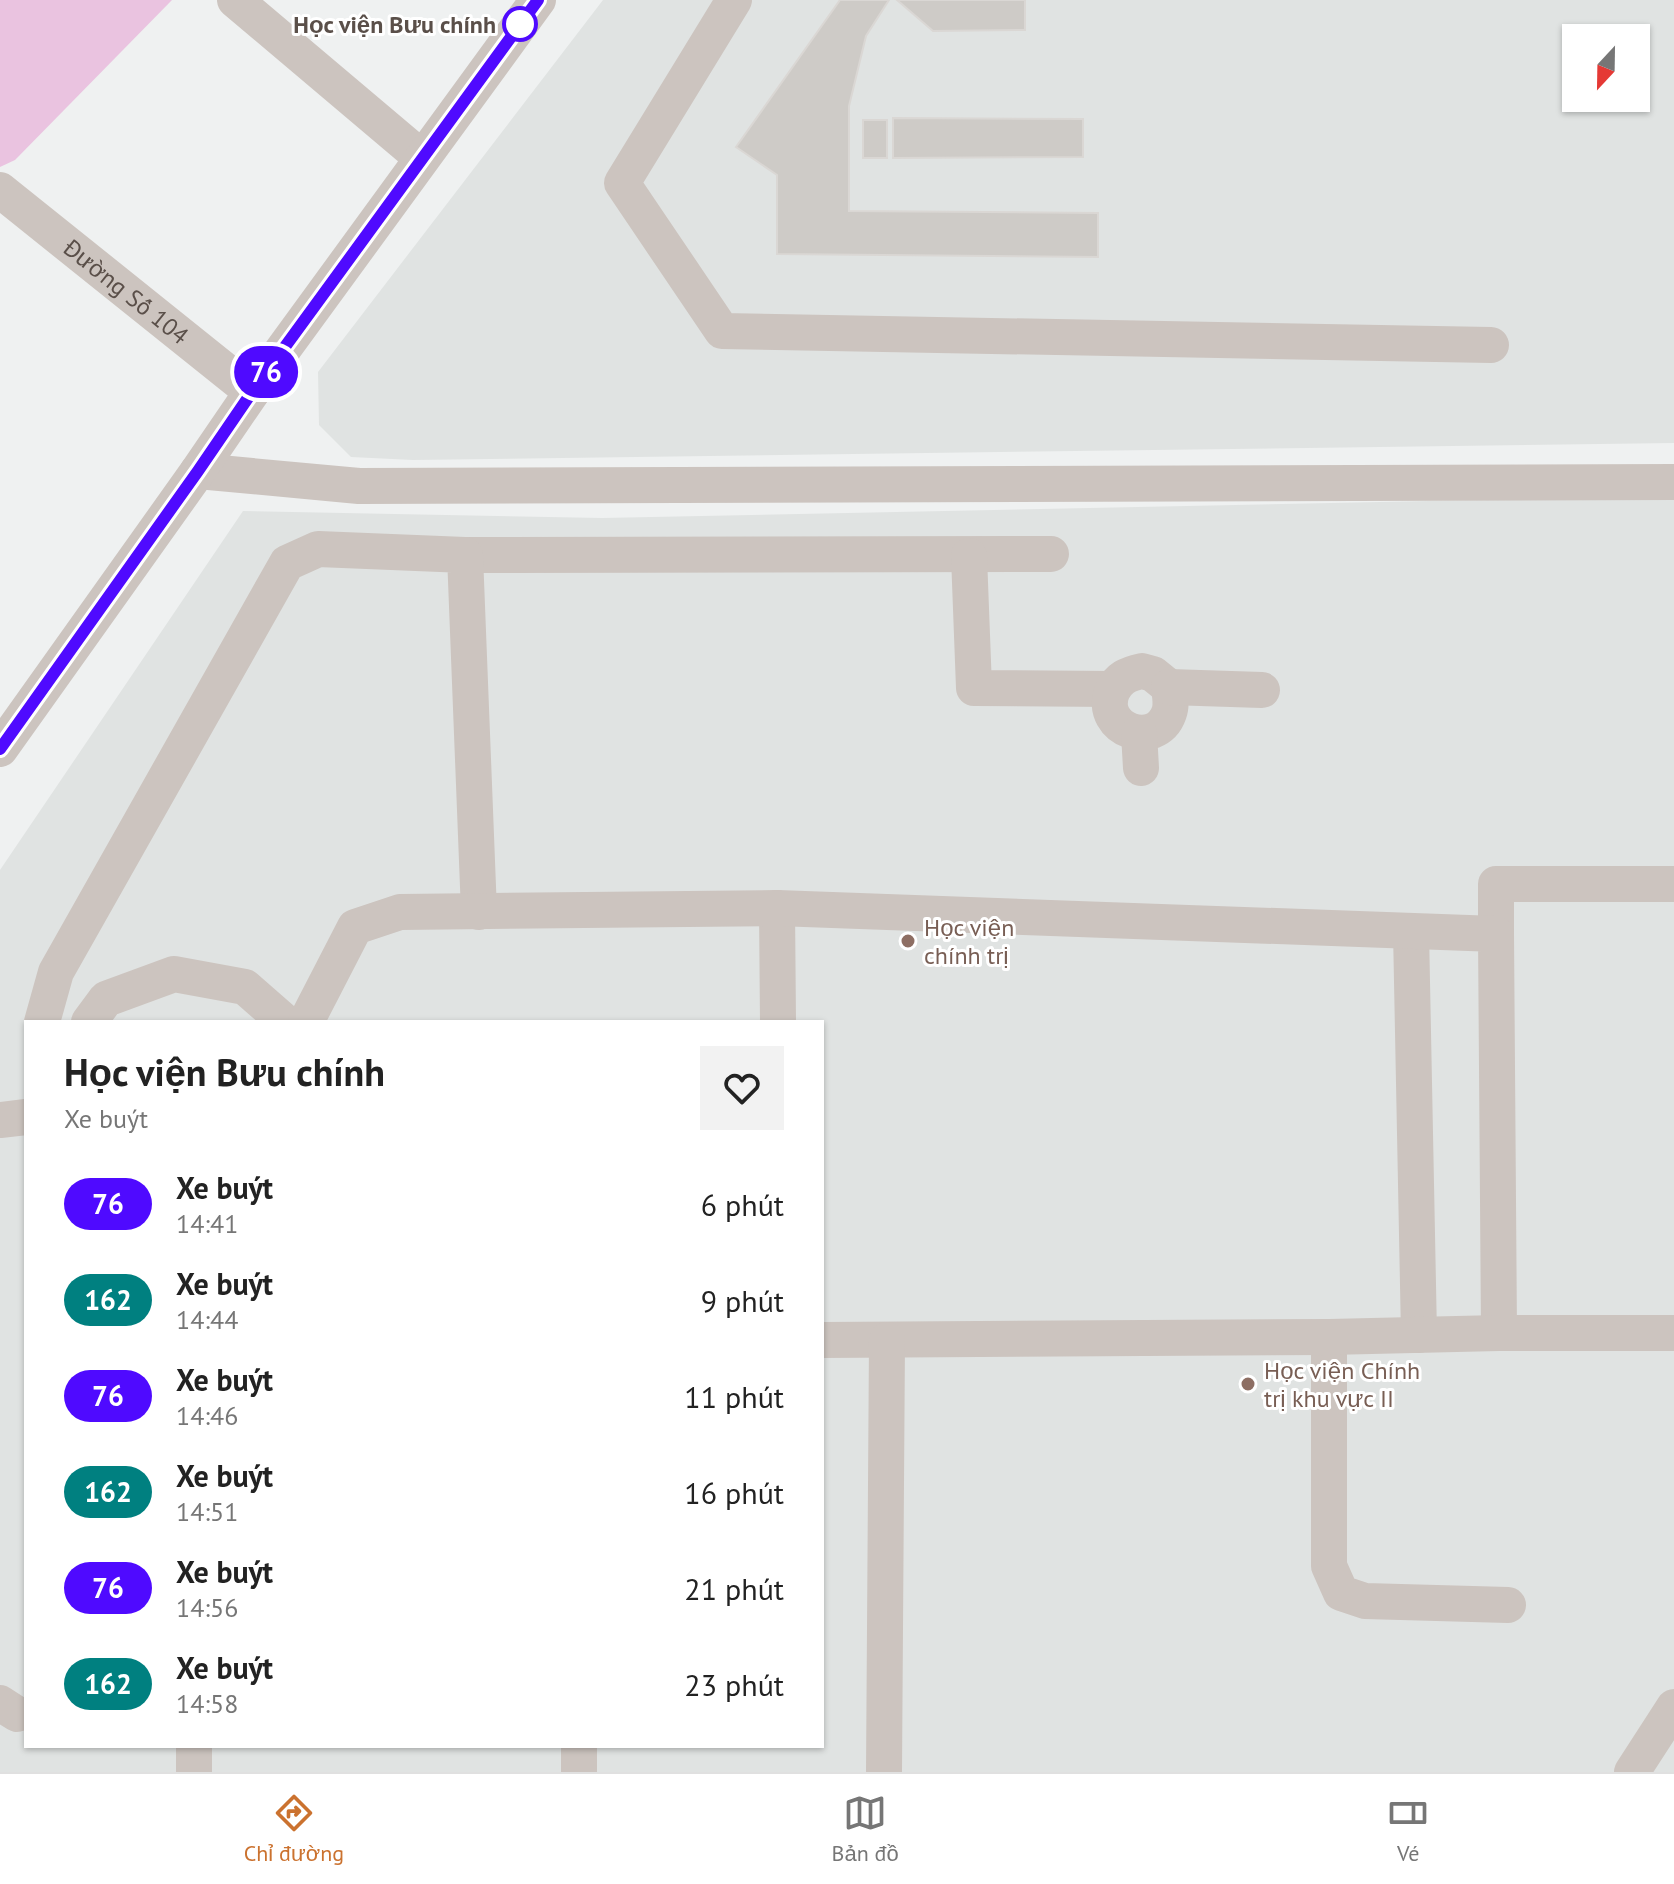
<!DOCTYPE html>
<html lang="vi">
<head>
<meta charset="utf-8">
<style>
  :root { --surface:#fff; --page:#f2f2f2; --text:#222; --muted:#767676; --line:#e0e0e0; --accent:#cb722f }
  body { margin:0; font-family:"PT Sans",sans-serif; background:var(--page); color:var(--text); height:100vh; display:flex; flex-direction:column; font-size:30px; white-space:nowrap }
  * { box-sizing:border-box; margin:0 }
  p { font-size:26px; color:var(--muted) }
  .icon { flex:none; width:44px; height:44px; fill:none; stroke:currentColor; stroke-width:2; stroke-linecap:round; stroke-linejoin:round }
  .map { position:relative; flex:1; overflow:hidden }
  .sheet { position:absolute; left:24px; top:1020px; width:800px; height:728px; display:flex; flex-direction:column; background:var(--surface); border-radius:0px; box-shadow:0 2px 6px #0004 }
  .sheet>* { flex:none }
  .badge { padding:0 16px; border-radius:26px; font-size:28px; line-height:52px }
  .needle { width:52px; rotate:202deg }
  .controls { position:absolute; left:1562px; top:24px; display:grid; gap:16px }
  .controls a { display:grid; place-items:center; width:88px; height:88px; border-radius:0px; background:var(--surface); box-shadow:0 2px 6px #0004; font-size:40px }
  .map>.badge { position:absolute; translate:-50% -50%; box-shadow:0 0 0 4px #fff }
  .round { display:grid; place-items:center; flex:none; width:84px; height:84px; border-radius:0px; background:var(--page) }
  .summary { display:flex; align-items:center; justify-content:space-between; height:136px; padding:0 40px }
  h1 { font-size:38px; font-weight:700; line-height:60px }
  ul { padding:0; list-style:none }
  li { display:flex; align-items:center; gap:24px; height:96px; padding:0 40px }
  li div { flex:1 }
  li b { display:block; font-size:30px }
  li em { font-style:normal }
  li .badge { min-width:88px; font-weight:700; text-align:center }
  .tabs { display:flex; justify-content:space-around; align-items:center; height:112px; border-top:2px solid var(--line); background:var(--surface); font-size:22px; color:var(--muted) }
  .tabs a { display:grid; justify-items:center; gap:4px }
  .tabs .active { color:var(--accent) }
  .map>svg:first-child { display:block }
  .education { fill:#e0e3e2; fill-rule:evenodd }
  .green { fill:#eac3e0 }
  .building { fill:#cecbc7; stroke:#dad7d4; stroke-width:2 }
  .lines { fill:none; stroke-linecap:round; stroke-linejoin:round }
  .minor { stroke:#ccc4bf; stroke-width:36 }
  .line-casing { stroke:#fff; stroke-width:18 }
  .line { stroke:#4f0aff; stroke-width:12 }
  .stop-dot { fill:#fff; stroke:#4f0aff; stroke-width:4 }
  .education-dot { fill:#8d6e63; stroke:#fff; stroke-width:3 }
  .labels { text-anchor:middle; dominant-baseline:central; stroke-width:6; stroke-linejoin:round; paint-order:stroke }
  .stop-label { font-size:24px; font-weight:bold; fill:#5a4f49; stroke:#fff; text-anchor:end }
  .street-label { font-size:24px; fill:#5a4f49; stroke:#fff }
  .education-label { font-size:24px; fill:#785e54; stroke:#fff; text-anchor:start }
</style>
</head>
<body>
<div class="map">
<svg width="1674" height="1772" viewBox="0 0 1674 1772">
  <rect width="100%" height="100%" fill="#eff1f1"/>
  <path class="education" d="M603,0h1071v443l-1261,17 -62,-3 -32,-32 -1,-53zM1576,38h60v60h-60z
    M1674,496v1276h-1674v-902l243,-359 359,7zM26,1022h796v724h-796z"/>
  <path class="green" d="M0,0h172l-157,160 -15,7z"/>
  <path class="building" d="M840,0h49l-23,36 -17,70v105l249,2v44l-321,-3v-79l-41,-28z
    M897,0h128v30l-92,1z
    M893,118l190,1v38l-190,1z
    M863,120h24v38h-24z"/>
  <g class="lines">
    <g class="minor">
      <path d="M235,0l187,158"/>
      <path d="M734,0l-112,183 100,148 769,14"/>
      <path id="s1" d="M0,190l252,202"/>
      <path d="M198,471l161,15 1315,-4"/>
      <path d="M465,555l586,-1"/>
      <path d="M969,556l5,132 139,1"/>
      <path d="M1142,671l11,3 16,13c1,9 3,18 0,26 -13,37 -71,17 -57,-21 6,-14 16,-18 30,-21z"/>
      <path d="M1169,687l93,3"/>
      <path d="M1139,733l2,35"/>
      <path d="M0,749l198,-278 54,-79 286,-392"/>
      <path d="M777,908l1,114"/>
      <path d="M1411,931l8,404"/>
      <path d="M1496,934v-50h178"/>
      <path d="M42,1022l14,-50 231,-409 31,-14 147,6 14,357"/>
      <path d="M89,1022l17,-23 68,-25 71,13 40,35"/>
      <path d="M306,1022l49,-95 45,-15 377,-4 719,26 3,399"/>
      <path d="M0,1120l26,-3"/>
      <path d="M1329,1337v229l12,27 24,8 143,4"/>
      <path d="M822,1340l507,-3 170,-4h175"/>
      <path d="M0,1703l17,11"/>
      <path d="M194,1746v26"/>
      <path d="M579,1746v26"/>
      <path d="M884,1772l3,-432"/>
      <path d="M1632,1772l42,-65"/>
    </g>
  </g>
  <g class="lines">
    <g class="line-casing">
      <path id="line" d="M0,749l198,-278 54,-79 286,-392"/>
    </g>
    <use href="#line" class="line"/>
  </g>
  <circle class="stop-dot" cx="520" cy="24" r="16"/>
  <g class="education-dot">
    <circle cx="908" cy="941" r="8"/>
    <circle cx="1248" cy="1384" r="8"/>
  </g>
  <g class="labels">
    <g class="stop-label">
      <text x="496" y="24">Học viện Bưu chính</text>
    </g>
    <g class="street-label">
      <text stroke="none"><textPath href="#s1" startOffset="162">Đường Số 104</textPath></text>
    </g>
    <g class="education-label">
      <text x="924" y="927">Học viện<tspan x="924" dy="28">chính trị</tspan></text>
      <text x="1264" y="1370">Học viện Chính<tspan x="1264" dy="28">trị khu vực II</tspan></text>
    </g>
  </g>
</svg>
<div class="controls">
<a><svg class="needle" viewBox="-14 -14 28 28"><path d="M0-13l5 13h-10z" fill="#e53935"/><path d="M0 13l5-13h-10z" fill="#767676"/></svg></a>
</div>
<b class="badge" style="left:266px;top:372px;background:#4f0aff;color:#fff">76</b>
<section class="sheet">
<div class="summary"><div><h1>Học viện Bưu chính</h1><p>Xe buýt</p></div><a class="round"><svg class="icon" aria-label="heart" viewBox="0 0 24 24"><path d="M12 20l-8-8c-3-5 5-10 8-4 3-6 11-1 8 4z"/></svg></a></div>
<ul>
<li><span class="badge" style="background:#4f0aff;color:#fff">76</span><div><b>Xe buýt</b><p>14:41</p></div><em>6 phút</em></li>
<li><span class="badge" style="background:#008080;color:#fff">162</span><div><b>Xe buýt</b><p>14:44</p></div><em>9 phút</em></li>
<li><span class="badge" style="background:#4f0aff;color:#fff">76</span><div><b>Xe buýt</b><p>14:46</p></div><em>11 phút</em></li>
<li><span class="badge" style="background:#008080;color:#fff">162</span><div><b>Xe buýt</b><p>14:51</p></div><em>16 phút</em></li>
<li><span class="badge" style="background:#4f0aff;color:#fff">76</span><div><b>Xe buýt</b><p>14:56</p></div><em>21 phút</em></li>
<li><span class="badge" style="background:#008080;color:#fff">162</span><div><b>Xe buýt</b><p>14:58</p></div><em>23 phút</em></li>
</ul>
</section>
</div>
<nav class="tabs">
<a class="active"><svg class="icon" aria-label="directions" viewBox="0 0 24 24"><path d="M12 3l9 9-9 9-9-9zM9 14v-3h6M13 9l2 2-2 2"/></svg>Chỉ đường</a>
<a><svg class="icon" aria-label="map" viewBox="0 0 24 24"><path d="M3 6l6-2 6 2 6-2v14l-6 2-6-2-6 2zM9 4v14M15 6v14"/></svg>Bản đồ</a>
<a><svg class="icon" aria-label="tickets" viewBox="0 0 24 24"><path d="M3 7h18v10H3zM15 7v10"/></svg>Vé</a>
</nav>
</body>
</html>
